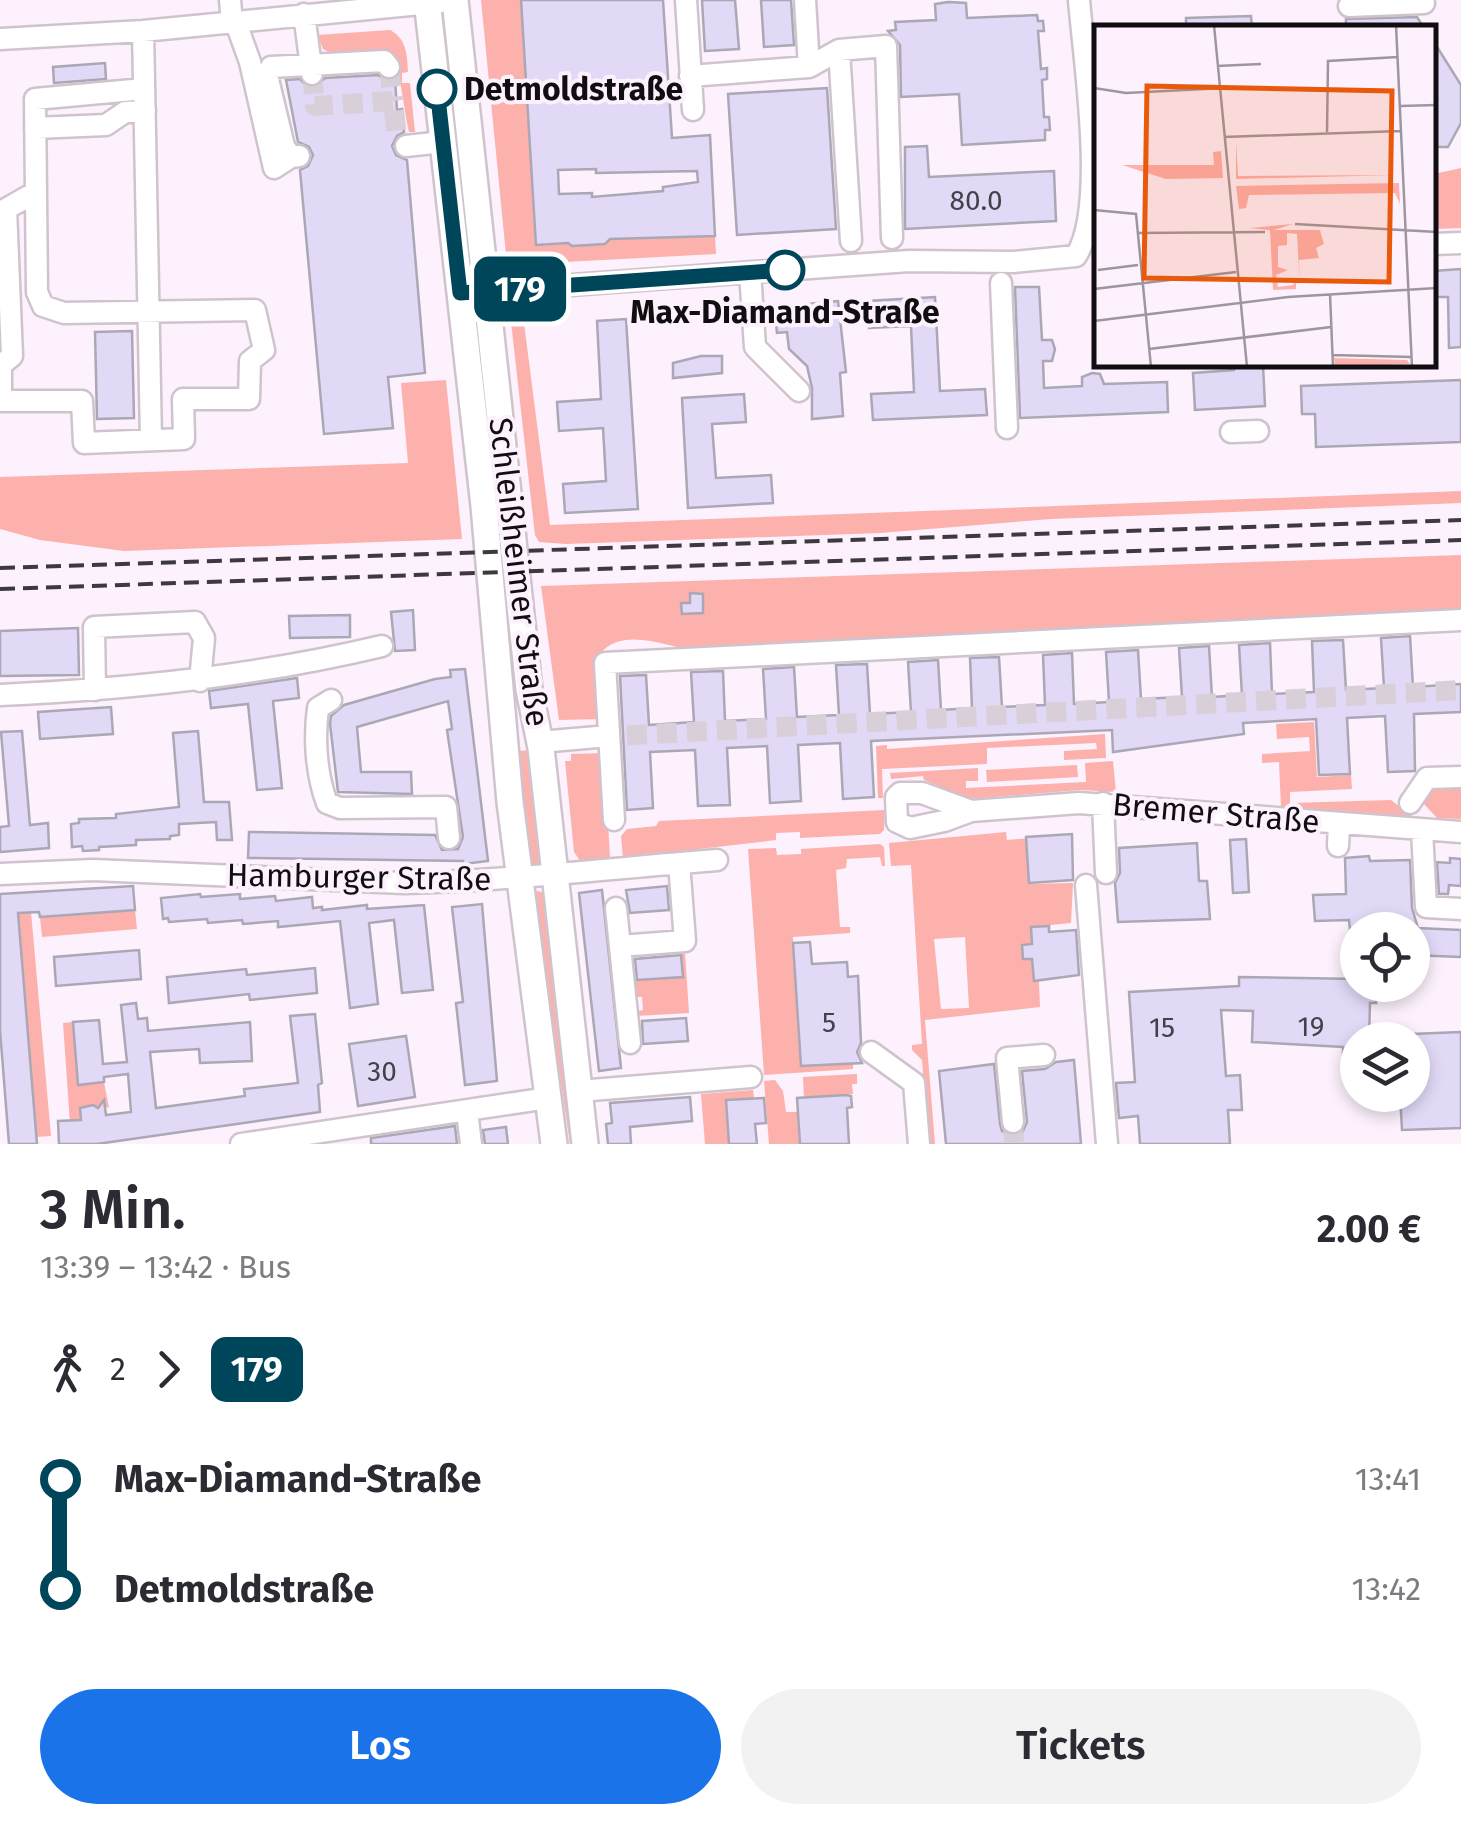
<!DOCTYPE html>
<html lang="de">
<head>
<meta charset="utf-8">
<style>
  :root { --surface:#fff; --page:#f2f2f3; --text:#2b2b33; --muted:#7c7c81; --accent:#1a73e8 }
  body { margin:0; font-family:"Fira Sans",sans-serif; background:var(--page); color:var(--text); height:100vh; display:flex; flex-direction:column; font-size:38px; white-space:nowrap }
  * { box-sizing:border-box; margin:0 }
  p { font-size:32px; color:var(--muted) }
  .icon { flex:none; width:55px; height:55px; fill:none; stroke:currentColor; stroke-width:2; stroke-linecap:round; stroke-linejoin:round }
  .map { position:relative; height:1144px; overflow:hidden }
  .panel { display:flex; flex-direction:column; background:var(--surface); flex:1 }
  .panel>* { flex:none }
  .badge { padding:0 20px; border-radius:15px; font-size:35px; line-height:65px }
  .controls { position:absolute; left:1340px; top:912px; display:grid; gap:20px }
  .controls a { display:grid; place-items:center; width:90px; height:90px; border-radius:50%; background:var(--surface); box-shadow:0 5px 15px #0003; font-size:50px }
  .map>.badge { position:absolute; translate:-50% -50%; box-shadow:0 0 0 5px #fff }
  .legs { display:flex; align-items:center; gap:15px; height:110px; padding:0 40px; font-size:32px }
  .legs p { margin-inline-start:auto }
  .head { display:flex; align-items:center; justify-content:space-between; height:170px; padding:0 40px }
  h1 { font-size:55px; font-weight:600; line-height:75px }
  .button { display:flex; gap:20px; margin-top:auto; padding:20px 40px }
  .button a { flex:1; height:115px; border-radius:60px; background:var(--accent); color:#fff; font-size:40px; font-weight:600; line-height:115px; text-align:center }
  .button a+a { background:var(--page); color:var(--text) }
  ul { padding:0 40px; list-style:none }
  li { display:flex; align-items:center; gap:35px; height:110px; font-size:38px }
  li i { display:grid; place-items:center; width:15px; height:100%; margin:0 12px; background:currentColor }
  li i::after { content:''; width:25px; height:25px; margin:-12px; border:8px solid; border-radius:50%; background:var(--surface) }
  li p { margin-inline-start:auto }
  li:first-child i { background:linear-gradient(#0000 50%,currentColor 0) }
  li:last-child i { background:linear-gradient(currentColor 50%,#0000 0) }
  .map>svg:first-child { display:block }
  .green { fill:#fdb1ac; fill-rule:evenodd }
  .building { fill:#e2d9f7; stroke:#aba8b5; stroke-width:2.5; fill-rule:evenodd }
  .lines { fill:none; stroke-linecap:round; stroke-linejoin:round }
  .minor-tunnel { stroke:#d9cfd9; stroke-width:20; stroke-dasharray:20 10; stroke-linecap:butt }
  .minor-casing { stroke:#cfc4ce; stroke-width:25 }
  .major-casing { stroke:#cfc4ce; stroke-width:30 }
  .minor { stroke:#fff; stroke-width:20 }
  .major { stroke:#fff; stroke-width:25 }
  .rail { stroke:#3e393e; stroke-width:4; stroke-dasharray:15 8; stroke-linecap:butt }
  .line-1-casing { stroke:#fff; stroke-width:22 }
  .line-1 { stroke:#00465a; stroke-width:15 }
  .stop-1-dot { fill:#fff; stroke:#00465a; stroke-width:5 }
  .labels { text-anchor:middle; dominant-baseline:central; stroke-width:8; stroke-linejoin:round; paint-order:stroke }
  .number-label { font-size:28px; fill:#45414a }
  .stop-label { font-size:32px; font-weight:bold; fill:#110e11; stroke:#fcf1fc; text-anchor:start }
  .street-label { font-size:32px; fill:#110e11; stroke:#fcf1fc }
  .inset-road { fill:none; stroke:#9e969e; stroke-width:2.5 }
  .view { fill:#e8590c; fill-opacity:0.15; stroke:#e8590c; stroke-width:5 }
  .inset-edge { fill:none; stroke:#110e11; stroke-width:5 }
</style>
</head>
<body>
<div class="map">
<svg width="1461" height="1144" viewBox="0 0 1461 1144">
  <rect width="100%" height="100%" fill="#fcf1fc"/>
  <path class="green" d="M481,0h40l1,17 4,1 -3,11 13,216 32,-2 4,3 33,-2 5,-5 105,-3 1,18 -209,11z
    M390,30c17,9 17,25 18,42l-6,1v10h8l5,49h-6c-4,-16 -10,-68 -16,-76l-41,1 -1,-6 -13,2 -1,3 -14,-7 -6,-14z
    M1461,168v60l-27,1v-55z
    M536,311l-12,12 26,202 911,-34v12l-410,16 -171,14 -314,11 -27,-2 -4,-7 -24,-213 3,-6z
    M446,380l16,159 -338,12 -84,-11 -40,-11v-52l408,-14 -7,-80z
    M1461,555v59l-763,39c-28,-7 -77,-27 -98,1l3,65 -44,1 -18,-134z
    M1314,722l3,55 34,-2 1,14 -62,3v11l101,-3 25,19 -135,-12 -2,-45 -17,1v-9l48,-3 -1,-14 -32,2 -1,-15z
    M1105,734l1,24 -42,2v-9l33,-2 -1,-6 -109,5v16l-105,5 1,29h-5l-2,-52 11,-1v4z
    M530,750l17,117 -20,1 -9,-117z
    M604,753l6,105 -29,4 -7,-10 -9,-91h6v-7z
    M1113,761l3,31 -35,-2 -111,9 -46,-19 -1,-4 -32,3 -1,-6 88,-5v13h-12v7l120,-6 -1,-19z
    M1077,765l1,12 -91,5 -1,-12z
    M1452,782v7h9v30l-24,-1 -14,-15 2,-14z
    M885,810l-1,20 -4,4 -80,4v-6l-24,1v7l-153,18 -2,-22 6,-7 29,-3 3,-5z
    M1006,832l1,8 36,-3 1,18 -17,2 2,27 44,-1 -2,40 -40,4 1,17 -10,2 1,13h9l2,21 5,2 1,25 -115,13 10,124h-7l-6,-84 -10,-10v-5l10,-1 -11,-179 -20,1 -2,-23zM965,937l4,71 -28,1 -7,-70z
    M880,844l4,3 1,19h-3l-2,-9 -33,2 -1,9 -10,2 4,57h10v6l-57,4 8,129 52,-3v6l-89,6 -16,-226 28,-1 1,7 24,-1v-5z
    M533,890l12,3 33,251h-8z
    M135,910l2,19 -95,8 -2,-20z
    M31,912l20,224 -15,1 -18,-224z
    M685,953l4,60 -53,3 -1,-4 8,-2 -1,-13h-8v-16l49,-4 -2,-23z
    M73,1022l5,62 26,-2 5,26 -5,-2 -24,2 4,35 -14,-19 -7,-101z
    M857,1074v10h-5l1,10 -49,4 -1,-21z
    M775,1080l8,11 3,21h11l2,32h-30l-5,-63z
    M753,1090l1,8 -28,3 3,43h-24l-4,-50z"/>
  <path class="building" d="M521,0h142l9,138 38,-3 5,101 -105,3 -5,5 -33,2 -4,-3 -32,2zM596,169v4l101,-2 1,11 -35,5v4l-71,6v-4l-33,1 -1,-24z
    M702,0h33l4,49 -34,2z
    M761,0h30l3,45 -30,2z
    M948,2l18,1 1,15 70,-3 1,6h5l1,10h-6l3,38 6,-1v11l-5,1 2,37h5l1,13h-5v10l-83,5 -3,-51 -58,3 -1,-52 -12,-14 8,-1 -1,-8 41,-2 -1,-16z
    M1251,16l1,12h-66v-10z
    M1417,17l7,11h-78v-9z
    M1434,42l27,43v38l-13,24h-14z
    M105,63l1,16 -52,4 -1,-16z
    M378,75l7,5 10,-1 2,31 5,-1 2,23 -7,4 -5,10 4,9 11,5 18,213 -37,4 5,51 -69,6 -24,-264 8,-4 5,-11 -4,-8 -11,-5 -12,-62 14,-1 6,7 7,2 12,-10z
    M827,88l9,141 -99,6 -9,-141z
    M927,146l2,31 125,-6 2,50 -151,8v-82z
    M1461,269v78l-12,1 -1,-51h-14v-26z
    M1015,287h24l3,53h10l3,9 -3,12h-9l1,27 38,-2v-9l10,-4 8,1 4,10 63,-2 1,30 -148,6z
    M935,297l5,94 45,-2 2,26 -114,5 -2,-26 43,-2 -3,-66 -42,2 -2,-27z
    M838,301l8,71 -6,1 3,43 -31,3v-31l-5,-22 -18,-17 -2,-17 -10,1 -1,-9 -9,1 -1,-17z
    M626,319l12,190 -73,4 -2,-29 43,-3 -3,-53 -44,3 -2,-29 44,-3 -4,-78z
    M132,331l2,87 -37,1 -2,-87z
    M722,356v17l-49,5v-15l28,-7z
    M1233,365h30l2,41 -70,4 -2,-37 41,-3z
    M1461,380v62l-145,5 -1,-33h-13l-1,-28z
    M744,394l2,28 -34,2 4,54 55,-3 2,28 -85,5 -6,-110z
    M690,593l13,1v19l-21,1 -1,-11h9z
    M413,610l2,40 -20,1 -4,-39z
    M350,615v22l-60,1 -1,-22z
    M78,628l1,47 -79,1v-45z
    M1410,636l3,51 48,-3v28l-47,2 1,57 -27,1 -3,-56 -38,2 3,56 -31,1 -3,-56 -73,4 1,11 -131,18 -1,-22 -241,11 3,56 -31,2 -3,-56 -42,2 3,56 -31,2 -3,-57 -40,2 3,57 -32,1 -3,-56 -45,2 3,56 -26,2 -7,-134 26,-1 3,50 45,-3 -3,-50 32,-1 2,50 41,-2 -3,-50 31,-2 3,50 42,-2 -3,-50 31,-1 3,50 41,-2 -3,-50 30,-2 3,50 31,-2 -2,-50 29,-1 3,50 43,-2 -2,-50 29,-2 2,51 35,-2 -3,-50 32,-2 3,49 41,-2 -3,-49 30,-2 3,51 30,-2 -3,-50 31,-2 2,51 42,-2 -2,-51 31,-1 3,50 38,-2 -3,-50z
    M465,669l23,192 -25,3v-3l-215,-3 1,-26 186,3 7,15 16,-1 5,-12 -16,-107 5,-1 -4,-28 -91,26 4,45h50l1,22 -74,-2 -8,-68 1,-8 13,-11 91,-26 16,-2 -1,-7z
    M297,678l2,20 -26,3 9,87 -25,2 -9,-86 -37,4 -2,-17z
    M111,707l2,27 -73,5 -2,-27z
    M22,731l8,94 18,-2 1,25 -49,4v-25l9,-1 -8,-94z
    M198,731l6,71h25l3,38h-15l-1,-18 -37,2v11l-9,1v3l-34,1v5l-37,2v3l-16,1 -1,-5 -10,1 -1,-23 8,-1v-4l37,-1v-4l63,-7 -6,-74z
    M1072,834l1,46 -44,3 -3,-46z
    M1246,839l3,53 -16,1 -3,-53z
    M1197,843l2,38h8l3,38 -92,3 -3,-39 5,-10 -1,-25z
    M1369,856l1,5 40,-1 2,48 6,20 43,2v27l-49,-2v-25h-62l-1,-10 -34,1 -2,-26 33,-1 -1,-36z
    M1450,858l11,1v27l-12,-1 -1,9h-9l-2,-32 13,1z
    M133,886l2,24 -95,7 -1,-5 -21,1 19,231h-28l-9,-114v-136z
    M667,886l2,24 -39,3 -4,-23z
    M602,890l19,178 -22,3 -20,-178z
    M200,894l1,3 39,-3v5l35,-3 1,5 36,-4 1,11 9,-1v3l45,-5v4l57,-4 9,85 -31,3 -8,-73 -25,3 9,81 -28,4 -10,-87 -62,6v-6l-35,3 -1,-4 -34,3 -1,-4 -38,3 -1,-4 -5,1 -2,-21z
    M482,904l15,177 -32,4 -9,-82 7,-1 -11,-95z
    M1049,926v6l27,-2 3,45 -45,6 -2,-22h-9l-1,-14 10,-1 -1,-17z
    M810,942l2,22 35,-2 1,15 10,-1 3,67 -4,9 5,11 -61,3 -8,-123z
    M139,950l2,29 -85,7 -2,-29z
    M681,955l2,22 -46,3 -2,-21z
    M315,968l2,25 -67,7 -1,-6 -80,9 -2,-26 79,-8 1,6z
    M1239,977l119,2v6h18v18h-6l-1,37h-11v16l-15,-1v-8l-91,-5 1,-31 -32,-1 5,66 14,-1 2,35h-14l2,34h-90l-2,-28 -19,2 -3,-35 19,-1 -6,-90 110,-6z
    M136,1003l2,16 9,-1 1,13 102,-9 2,39 -52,2 -1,-14 -49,3 6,56 89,-12 -1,-7 54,-6 -8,-67 25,-2 7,69 -4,2 2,27 -223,32h-38l-1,-23 23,-1 -1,-12 13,-3 5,3 6,-8 2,15 25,-3 -3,-38 -24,3v5l-26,3 -5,-63 26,-2 4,44 24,-2 -6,-57z
    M686,1018l2,23 -45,3 -1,-23z
    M1461,1032v96l-59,2 -2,-35h12v-61z
    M406,1036l9,61 -57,9 -9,-62z
    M1074,1060l7,84h-135l-7,-73 55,-7 6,60 2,7 11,5 9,-3 5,-11 -5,-51 23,-2 11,-7z
    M846,1095l5,1 1,11 -5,1 2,36h-49l-3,-46z
    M690,1097l2,24 -62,6 1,17h-23l-2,-20 6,-1 -2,-20z
    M764,1098l2,25 -11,1 2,20h-28l-3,-44z
    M455,1126l2,18h-86v-6z
    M506,1127l2,17h-23l-2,-14z"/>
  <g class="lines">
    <path class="minor-tunnel" d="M389,67l4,34
      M312,74l3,32 78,-5 4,36 9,9
      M597,737l864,-47
      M1013,1122l1,22"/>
    <g class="minor-casing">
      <path id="minor" d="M230,0l2,23
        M686,0l7,110
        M805,0l4,67
        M1349,6l75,-3
        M304,14l8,60
        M236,23l14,39 24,106 17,-11
        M143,31l8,409
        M0,39l143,-8 298,-29
        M839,50l12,191
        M690,76l119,-9 30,-17 47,-4 6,192
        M35,128l71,-3 19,-13 20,-1
        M406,146l37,-4
        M299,156l-8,1 -7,-11 -17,-71 4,-8 113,-6 5,6
        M34,193l-28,16 6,147 -11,9v36h81l2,42 100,-4 -1,-40h66l1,-38 14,-11 -9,-40 -191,3 -21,-7 -6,-14 -2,-193 109,-10
        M1434,244l27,-1
        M1076,256c31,-50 8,-194 3,-256
        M750,272l5,75 44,44
        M1001,283l6,145
        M460,293l449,-32 105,1 62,-6
        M1231,432l27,-1
        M95,690l-1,-63 101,-5 9,16 -4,43
        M0,695c130,-6 256,-19 382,-49
        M331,700l-13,8c-4,30 -2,66 9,95l13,5 106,-1 3,31
        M540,742l57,-5
        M1103,803l3,70
        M1410,803l17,-25 34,-1
        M971,811l-49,-18h-22l-4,4 1,25 13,6 34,-7 27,-10 108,-8 382,29
        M614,820l-9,-157 856,-43
        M1422,830l4,77 35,2
        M1338,846l1,-22
        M0,874l93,-4 311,13c105,-2 208,-15 313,-23
        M1086,885l21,259
        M616,908l14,135
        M620,946l65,-5 -6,-78
        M871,1052l43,31 5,61
        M579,1091l172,-14
        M467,1111l4,33
        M1013,1122l-6,-64 37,-3
        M241,1144l307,-46"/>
    </g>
    <g class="major-casing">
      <path id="major" d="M427,0l57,506 26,296 44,342
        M455,0l74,689 12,59 44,396"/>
    </g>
    <use href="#minor" class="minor"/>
    <use href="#major" class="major"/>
    <path class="rail" d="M0,568l1461,-48
      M0,589l1461,-49"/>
  </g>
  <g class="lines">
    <g class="line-1-casing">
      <path id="line-1" d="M437,89l23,204 325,-23"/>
    </g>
    <use href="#line-1" class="line-1"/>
  </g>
  <g class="stop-1-dot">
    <circle cx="437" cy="89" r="18"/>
    <circle cx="785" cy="270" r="18"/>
  </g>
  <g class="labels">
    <g class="number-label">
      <text x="976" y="200">80.0</text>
      <text x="829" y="1022">5</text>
      <text x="1311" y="1026">19</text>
      <text x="1162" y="1027">15</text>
      <text x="382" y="1071">30</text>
    </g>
    <g class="stop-label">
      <text x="464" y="89">Detmoldstraße</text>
      <text x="785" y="312" text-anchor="middle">Max-Diamand-Straße</text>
    </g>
    <g class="street-label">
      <text transform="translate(519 572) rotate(83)">Schleißheimer Straße</text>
      <text transform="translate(1216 813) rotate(5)">Bremer Straße</text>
      <text transform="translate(359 877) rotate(1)">Hamburger Straße</text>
    </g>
  </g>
  <g transform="translate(1094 25)">
    <rect width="342" height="342" fill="#fcf1fc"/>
    <path d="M142,115l2,36 157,-1 -159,4zM127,126l2,27 -57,1 -44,-14h92l-1,-13zM305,158l1,21 -5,-11 -146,2 -3,13 -7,1 -3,-23zM199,199l-19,6h46l4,14 -8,4 3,10 -20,2 1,28 -3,-54 -10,-1v12l-9,1v21l10,3 -12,5 2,12 15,-2 3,-7v11l-23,1 -3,-60 -21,-2zM240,333l73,2 3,4 -75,3z" fill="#fdb1ac"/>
    <path class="inset-road" d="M120,0l33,342M302,0l16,342M123,41l44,-2M0,63l32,5 98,-5M306,81l37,-1M233,107l1,-71 70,-4M130,112l177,-6M0,185l42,4 15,153M201,199l142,8M43,208l128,-1M4,245l40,-5M0,264l142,-17M236,269l3,73M0,296l194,-24 149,-9M55,324l182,-22M238,330l80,2"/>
    <path class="view" d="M53,61l245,5 -3,191 -245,-4z"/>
    <rect width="342" height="342" class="inset-edge"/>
  </g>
</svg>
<div class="controls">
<a><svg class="icon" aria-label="locate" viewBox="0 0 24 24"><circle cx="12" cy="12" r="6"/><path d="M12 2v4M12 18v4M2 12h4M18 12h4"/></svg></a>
<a><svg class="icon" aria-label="layers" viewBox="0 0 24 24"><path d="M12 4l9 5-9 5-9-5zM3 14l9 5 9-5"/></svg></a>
</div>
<b class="badge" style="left:520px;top:289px;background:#00465a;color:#fff">179</b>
</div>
<section class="panel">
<div class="head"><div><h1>3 Min.</h1><p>13:39 – 13:42 · Bus</p></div><b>2.00 €</b></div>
<div class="legs"><svg class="icon" aria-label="walk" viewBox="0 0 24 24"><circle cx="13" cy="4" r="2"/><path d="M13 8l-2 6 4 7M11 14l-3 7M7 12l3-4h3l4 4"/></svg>2<svg class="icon" aria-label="forward" viewBox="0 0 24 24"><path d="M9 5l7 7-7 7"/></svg><b class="badge" style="background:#00465a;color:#fff">179</b></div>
<ul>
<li><i style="color:#00465a"></i><b>Max-Diamand-Straße</b><p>13:41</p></li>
<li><i style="color:#00465a"></i><b>Detmoldstraße</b><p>13:42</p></li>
</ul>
<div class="button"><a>Los</a><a>Tickets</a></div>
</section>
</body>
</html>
